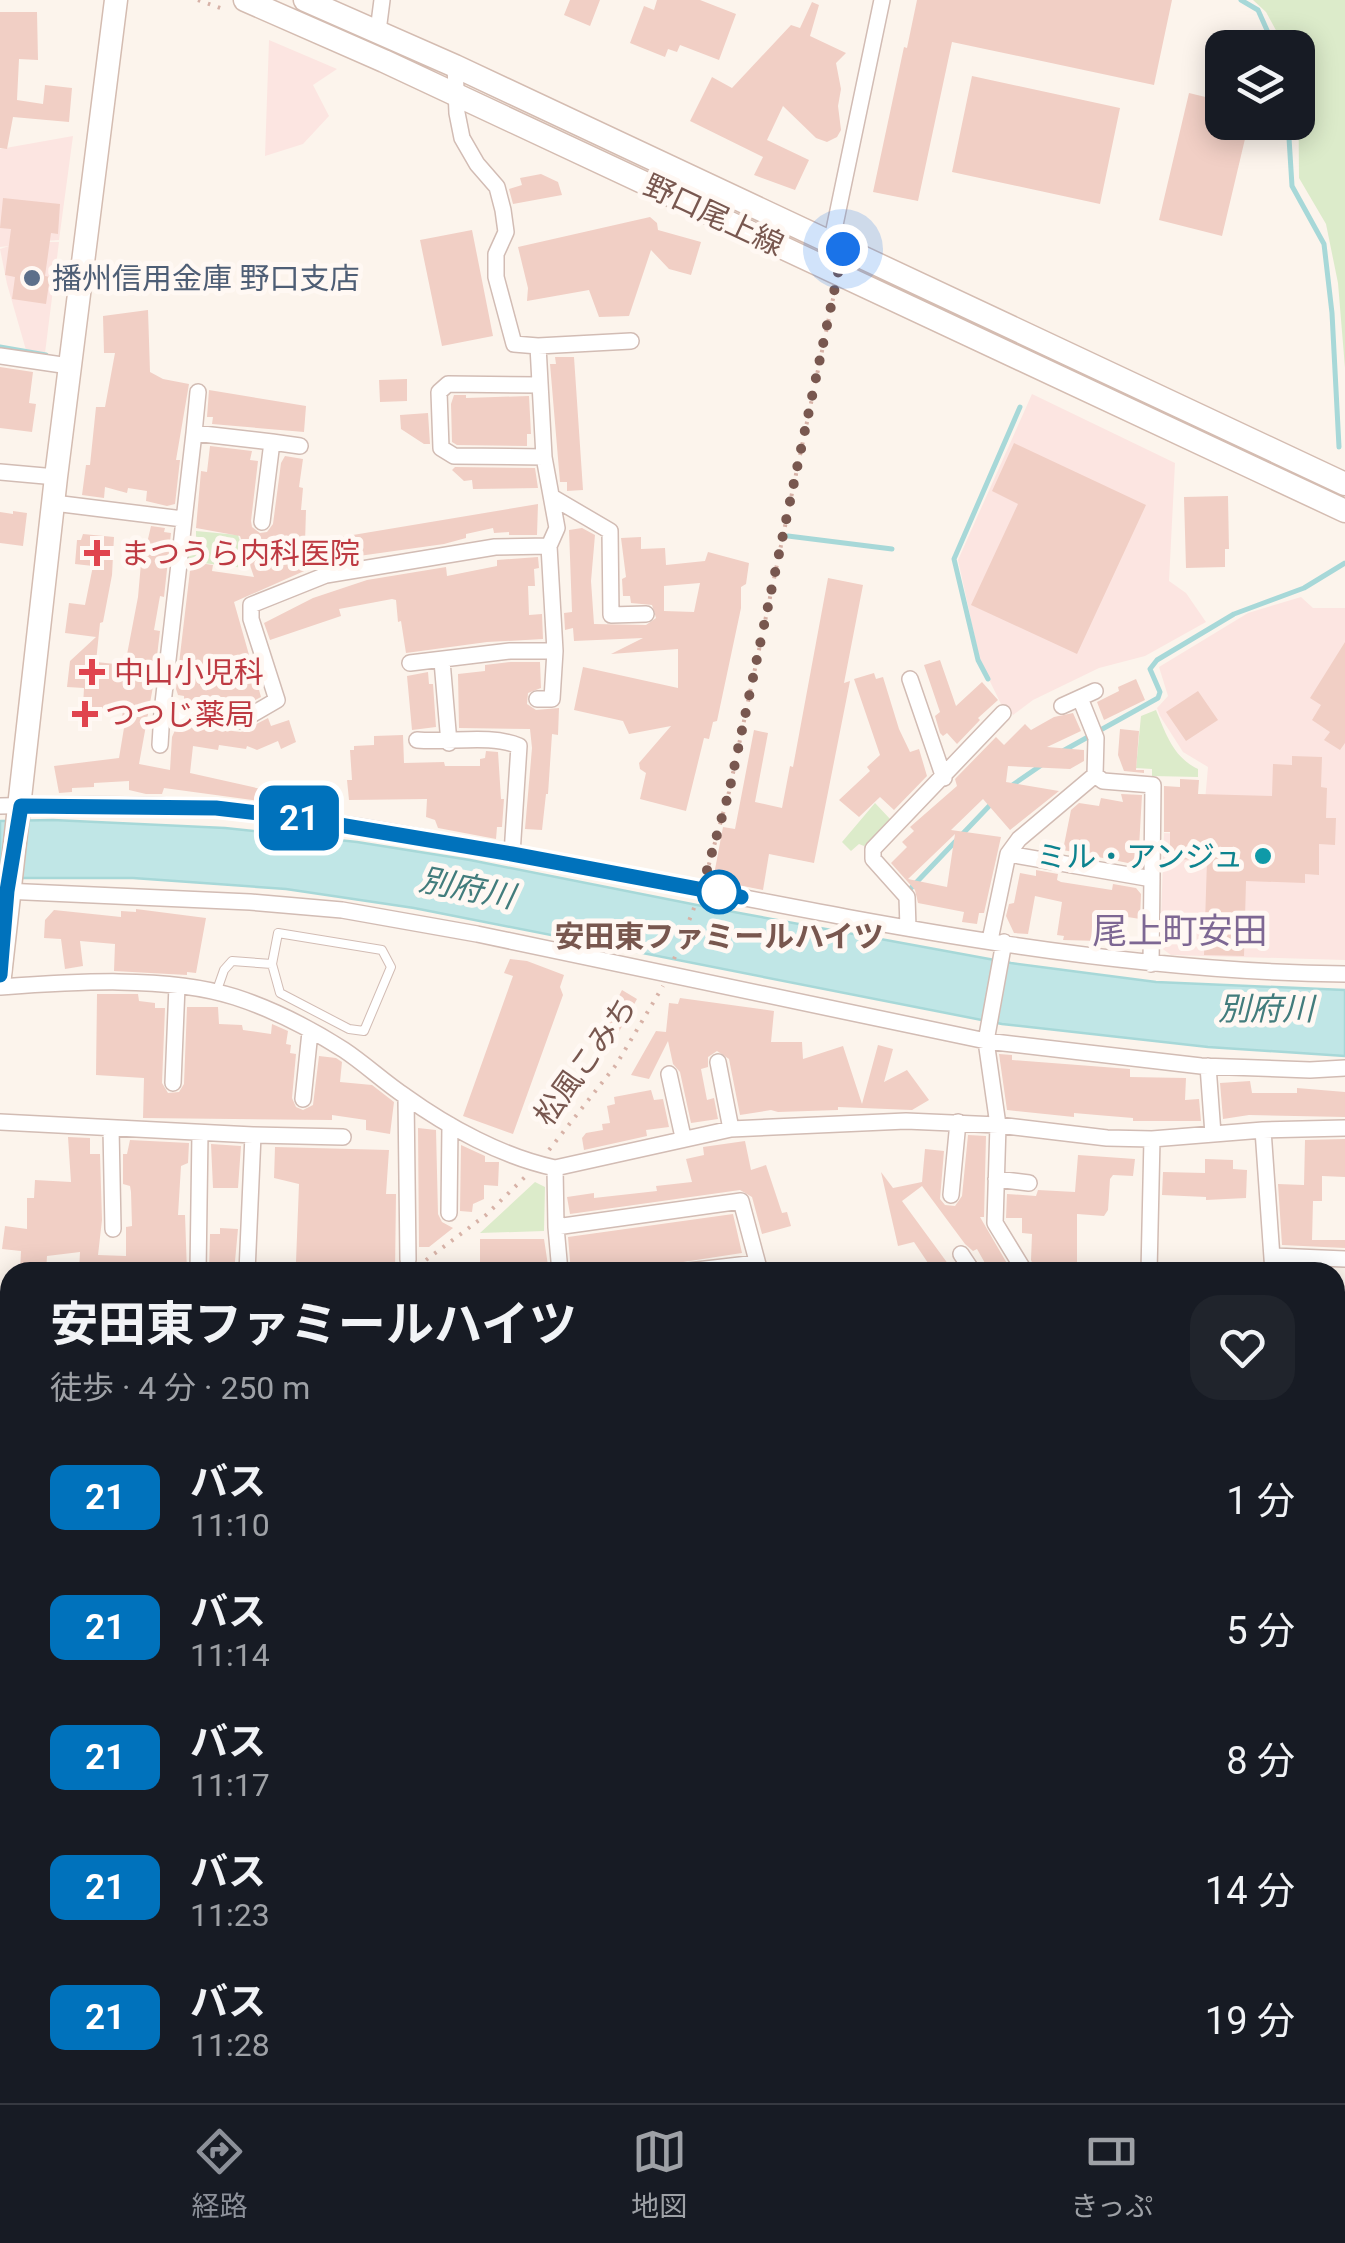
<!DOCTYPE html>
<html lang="ja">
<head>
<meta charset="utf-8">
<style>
  :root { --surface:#171b24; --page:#20242c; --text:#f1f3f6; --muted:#9ea1a6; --line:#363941; --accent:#8c9099 }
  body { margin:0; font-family:Roboto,"Noto Sans JP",sans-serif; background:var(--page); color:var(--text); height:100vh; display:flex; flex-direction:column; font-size:38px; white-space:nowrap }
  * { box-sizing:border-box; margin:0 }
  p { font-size:32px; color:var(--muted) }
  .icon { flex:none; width:55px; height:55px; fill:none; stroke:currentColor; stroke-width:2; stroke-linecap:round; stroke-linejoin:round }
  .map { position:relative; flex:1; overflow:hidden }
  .panel { position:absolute; left:0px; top:1262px; width:1345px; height:842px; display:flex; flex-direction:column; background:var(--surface); border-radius:30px 30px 0 0; box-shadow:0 5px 25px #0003 }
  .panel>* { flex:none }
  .badge { padding:0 20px; border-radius:15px; font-size:35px; line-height:65px }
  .tools { position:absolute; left:1205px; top:30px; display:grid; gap:20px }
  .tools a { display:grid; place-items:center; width:110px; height:110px; border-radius:20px; background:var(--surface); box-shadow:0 5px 25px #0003; font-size:50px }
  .you { position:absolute; width:50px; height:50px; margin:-25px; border:8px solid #fff; border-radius:50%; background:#1a73e8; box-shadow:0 0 0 15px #1a73e833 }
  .map>.badge { position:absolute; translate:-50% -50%; box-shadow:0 0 0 5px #fff }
  .round { display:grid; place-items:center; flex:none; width:105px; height:105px; border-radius:30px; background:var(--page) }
  .head { display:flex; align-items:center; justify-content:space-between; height:170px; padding:0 50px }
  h1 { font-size:48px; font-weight:700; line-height:75px }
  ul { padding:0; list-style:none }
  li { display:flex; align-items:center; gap:30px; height:130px; padding:0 50px }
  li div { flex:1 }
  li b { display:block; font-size:38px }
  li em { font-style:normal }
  li .badge { min-width:110px; font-weight:700; text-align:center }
  .tabs { display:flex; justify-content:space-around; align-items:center; height:140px; border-top:2px solid var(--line); background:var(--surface); font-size:28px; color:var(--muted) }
  .tabs a { display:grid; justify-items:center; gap:5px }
  .tabs .current { color:var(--accent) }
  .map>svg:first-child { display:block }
  .commercial { fill:#fce5e1 }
  .green { fill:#dcebca }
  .water { fill:#c0e6e6; stroke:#a7d8d8; stroke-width:2.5 }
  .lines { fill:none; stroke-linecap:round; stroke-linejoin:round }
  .stream { stroke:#a7d8d8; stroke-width:5 }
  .building { fill:#f1cfc5; fill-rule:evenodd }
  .lane-casing { stroke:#d2bcb4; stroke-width:10 }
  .street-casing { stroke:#d2bcb4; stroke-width:18 }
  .secondary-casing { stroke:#d4bcb1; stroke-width:25 }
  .path { stroke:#d7b2a7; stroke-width:4; stroke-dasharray:2.5 8; stroke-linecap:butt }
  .lane { stroke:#fff; stroke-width:8 }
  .street { stroke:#fff; stroke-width:15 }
  .secondary { stroke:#fff; stroke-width:22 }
  .line-casing { stroke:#fff; stroke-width:22 }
  .line { stroke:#0072bc; stroke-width:15 }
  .walk { stroke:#78574f; stroke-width:10; stroke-dasharray:0 18 }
  .service-dot { fill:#5c6f8a; stroke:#fff8f3; stroke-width:4 }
  .health-dot { fill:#e0444e; stroke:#fff8f3; stroke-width:4 }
  .culture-dot { fill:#0f9aa8; stroke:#fff8f3; stroke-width:4 }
  .stop-dot { fill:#fff; stroke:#0072bc; stroke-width:5 }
  .labels { text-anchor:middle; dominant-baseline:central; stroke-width:10; stroke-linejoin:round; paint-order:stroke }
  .street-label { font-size:30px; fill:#78574f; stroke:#fff8f3 }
  .service-label { font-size:30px; fill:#4e5e75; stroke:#fff8f3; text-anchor:start }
  .health-label { font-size:30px; fill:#be3a42; stroke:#fff8f3; text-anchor:start }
  .culture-label { font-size:30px; fill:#0d838f; stroke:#fff8f3; text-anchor:end }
  .stop-label { font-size:30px; font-weight:bold; fill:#78574f; stroke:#fff8f3 }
  .water-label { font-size:32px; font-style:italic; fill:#427c7c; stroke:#fff8f3 }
  .quarter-label { font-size:35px; fill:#7d6793; stroke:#fff8f3 }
</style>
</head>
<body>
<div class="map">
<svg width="1345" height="2103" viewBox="0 0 1345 2103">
  <rect width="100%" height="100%" fill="#fcf4ec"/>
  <path class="commercial" d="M269,40l68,29 -24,16 16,31 -26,28 -38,12z
    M73,136l-14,104 -28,2h28l-14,111 -19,-3 -19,-66 -7,-35 9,-3 -9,1v-98z
    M1032,394l143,69 -6,118 17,12 20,29 -61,34 -46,12 -66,32 -20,15 -12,-11 -21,-43 -22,-101z
    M1301,597l12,11h32v352l-174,-5 -11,-8 4,-114 38,2 6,-68 -25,-15 -23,-36 -3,-8 11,-12 -9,-29 89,-54z"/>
  <path class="green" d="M1253,0h92v368l-7,-85 -12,-59 -27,-46 -1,-130 -13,-1 -19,-35z
    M196,531l42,4 8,25 -1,8 -59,-7 3,-23h7z
    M1156,710c10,24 17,47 42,59v8l-46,-1v-7l-16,-1 5,-52z
    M875,803l16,17 -27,26 -5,-2 -8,7 -9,-9z
    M535,1182l10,5 -1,44 -64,2z
    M1335,1922l10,4v177h-650l-8,-8h648z"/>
  <path class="water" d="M53,820l172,8 132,14 113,18 242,48 299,55 145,19 189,8v66l-137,-9 -206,-23 -588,-116 -128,-19 -153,-11h-133v-57z"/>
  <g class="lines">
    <path class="stream" d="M1241,0l17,10 17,38
      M1288,122l4,64 32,58 8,69 7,134
      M0,347l46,8
      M788,536l104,13
      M988,679l-10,-19 -24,-101 66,-152
      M1061,752l97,-54 2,-6 -10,-23 7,-9 77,-46 70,-26 41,-25
      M1011,786l32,-22
      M911,888l81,-85
      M0,1701l10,1
      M0,1946h10
      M1335,2000h10
      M1100,2095l5,8"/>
  </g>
  <path class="building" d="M570,0h30l-10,26 -26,-11z
    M657,0h43l36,14 -17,46 -39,-15 -3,7 -9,-3 -3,8 -35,-14 14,-37 10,4z
    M917,0h255l-18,85 -202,-43 -34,159 -45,-9 31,-145 3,1z
    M812,2l7,3 -9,31 36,17 -10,10 5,26 -3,17 3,24 -4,7 -10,5 -11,-4 -33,-32 -16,34 42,20 -14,30 -41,-15 9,-18 -73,-36 22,-44 20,11 59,-63 9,3z
    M0,12h37l1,48 -19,-1 -2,41 26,4 2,-19 27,3 -3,34 -56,-5 -6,32 -7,-1z
    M972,76l148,32 -20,96 -148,-32z
    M1189,93l33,8v21h27l-27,114 -63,-16z
    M541,174l17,8 4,13 -49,9 -4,-15 13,-4 -2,-7z
    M3,198l57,6 -2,30 -7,-1 -6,43 5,1 -4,27 -34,-5 3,-22 -10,-2 6,-46 -11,-1z
    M650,217l7,6 1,7 43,12 -10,33 -22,-6 -18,-19 -22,66 -30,1 -10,-27 -62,11 1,-13 -10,-41z
    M472,230l21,106 -51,10 -22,-106z
    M148,310l2,62 13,7 26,5 -13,76h4l-5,44 -8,2 -21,-5 1,-10 -19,-3 -1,5 -22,-6 -1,11 -22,-3 4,-30h4l6,-58h9l10,-54h-11l-1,-37z
    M555,357h19l9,133 -16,1v-9h-7l-10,-118h6z
    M0,367l33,5 -4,31 7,1 -4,28 -32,-4z
    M407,379v22l-27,1 -1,-22z
    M209,390l97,16 -2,26 -92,-8 1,-7h-6z
    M454,395h12v3l63,-2 2,38h-4v12l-70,-1 -5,-3 -1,-38z
    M428,413l2,31h-6l-23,-15 -1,-14z
    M1014,443l132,62 -69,149 -106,-49 47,-101 -26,-13z
    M210,446l42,5 -2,9 8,1 -7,60 1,6 8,6 7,-1 6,-8 8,-61 4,-7 18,3 -4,28 4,1 -2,22h5l-1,33 233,-39 -1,31h-28v-3l-15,1 -1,-5 -27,6v4l-22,6 -135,19 2,5 -77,34 27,95 -22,12 -16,-1 6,-3 -45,-5v-4l-6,-1 -2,-6 15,-127 22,3 -1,6 42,6 -14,-41 -44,-8 5,-57 6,1z
    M455,467l80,1 3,20 -65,1 -1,-9 -8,1 -12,-11z
    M1228,496l1,53h-4v18l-39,1 -2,-71z
    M13,511l14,2 -4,33 -23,-3v-31l13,2z
    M151,526l14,2 -1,4 7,1 -7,64 -4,-1 -6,34 6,1 -6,50 -15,83 31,6 2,-33 4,-9 5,-3 60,7 27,-14 3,8 18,-6 7,22 -15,7 -3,-8 -21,9 -10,-4 -1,3 -27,-4 -1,5 -25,-4 -3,27 80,18 -2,11 -104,-14 -2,6h-16l-17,-4v-9l-35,2v4l-22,1v4l-13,1 -5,-27 65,-8 5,-30 -4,-1 3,-16 -40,-5 1,-18 -17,-1 3,-26 26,-24 -31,-4 4,-30 16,2 8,-39 -18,-2 2,-24h4l2,-6 31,3 -2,38 -9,47 -3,1 -4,39 29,3 13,-68 4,-45h3z
    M582,528l13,7 -4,46 3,43 52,1 10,-7 -4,-13 -21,-2 -1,-7h-7l-1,-17 4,-2 -5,-39 20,-1v12l24,-1 1,17 39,-4 3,-9 41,11 -3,21 -5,3v21l-24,113 -4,1 -4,17 -5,-1 -18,73 -46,-12 6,-26 -6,-4 -1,-6 32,-37 -42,8 -6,-13 -49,-11 9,-43 95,21v-39l-67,5 32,-16 -69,3 -1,-13 -8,2 -1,-17 8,-1 -3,-82zM700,583l-6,29 -30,-1v-25z
    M538,557l1,11 -5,1 1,17h-7l1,29 13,-1 1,25 -56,3 -81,11 -5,-32 -3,1 -2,-22 -4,-1 -53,10 2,7 -71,24 -6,-17 49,-25 54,-18 79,-13 1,9 50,-10v-6z
    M828,578l35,7 -19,98 6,-2 -36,182 -45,-9 -6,36 -50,-10 10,-53 12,2 19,-99 14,3 -13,69 27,6 8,-42 3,1z
    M1345,642v101l-5,7 -16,-10 6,-8 -18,-12 9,-15 -11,-7z
    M940,660l16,46 26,-24 16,18 -20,18 2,2 -23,24 -10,-11 -4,3 -3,-3 -5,-17 5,-4 -16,-47z
    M511,662h29l1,26 -13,5 -1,11 9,6 23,-2 -1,27 -6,-1 -4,60h-2l-4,36 -17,-1 7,-81 -2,-19 -71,-1 -1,-54 27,-3v-6z
    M428,672l1,12h4l3,43 -24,3 -5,-54z
    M874,673l2,6 7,-2 16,52 11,23 9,-3 8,27 -33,34 -14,-13 -21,20 -20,-17 31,-29 -3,-4 13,-12 -26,-76z
    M1136,679l9,21 -41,20 -7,-18 22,-11 -1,-4z
    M1198,691l20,29 -32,21 -20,-29z
    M1073,713l8,18 -34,16 37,3v11l-14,8 -62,-3 -2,16 53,9 -49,39 -27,-31 -32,31 50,7 -17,76h-5l-2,11 -15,-2 2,-10 -46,-9 -3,-13 -24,-27 16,-16 -5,-5 12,-11 -4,-4 47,-41 -2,-7 41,-42 8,8 21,-21 6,6 23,-13zM955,834l-8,53 -39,-8z
    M1120,729l19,2 -3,39h8v3l-20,-2 -6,-16z
    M403,735l1,28 40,-1 1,4h35v-7l5,-1 1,-7 12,1 3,47h3l-2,28h-5l-1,12 -58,-11 -3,-8 -9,-3 1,-18 -78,1 -2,-20h5l-2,-30h4v-4l20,-1v-9z
    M1292,756l30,1 -1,30 6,1 -1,30h10l-1,27 -16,-1v31l-14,-1v9l-59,-2 -2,75 -40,-1 3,-95 -37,-1v-27h-6v-46l16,1v-8l19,1 -1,14 74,2 1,-32 19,1z
    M1121,794l21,1 -4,70 -75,-15 8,-40 8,-7 20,3 2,-8 22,4z
    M1036,870l22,4 -1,6 4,2 51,8 1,-6 23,4 5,6 -1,25 -37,-6 -4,28 -36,-1 1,-4 -7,-1 5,-33 -27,-6 -7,38 -14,-1 -8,-17 3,-12 5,-1 6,-30 16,3z
    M136,909l70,9 -10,55 -9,-1v3l-73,-4 1,-27 -35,-3 3,25 -18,3 -4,-30 -17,-1 1,-18 9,-10 67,7v-6l15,1z
    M510,959l17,2 37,14 -4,12 3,8 -50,139 -50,-18 50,-140 -9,-3z
    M622,990l15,9 -27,49 -14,-7z
    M97,994h41l1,7 16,2v5h10l-3,75 6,10 11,-1 5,-8 3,-77h31l1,17 23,1 1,5 28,4 1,-10 16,7 -2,13 5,1 -1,8 6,1 -4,44 4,9 7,3 10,-5 6,-49 17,2 6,4 -2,20 32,3 22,17 -4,32 -24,-4v-10l-34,-5v5l-189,-2 1,-40 -48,-3z
    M680,998l94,13 -3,31h31l1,17 40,-13 19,58 16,-59 15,4 -9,33 23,-12 22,30 -17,10 -74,-3v3l-60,2 -7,-2 -31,5 -11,-56 -12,-8 -9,6v10l-7,2 6,31 7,-2 4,21 -27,4 -11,-51 -7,-8 -5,-23 -19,38 -18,-4 25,-44 10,1 3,-29 9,1z
    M999,1054l13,1v5l118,9v8l56,1 -1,22 14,-1 2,22h-68v-3l-36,-3 -23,-2v4l-67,-7z
    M1250,1081l2,12h45v-5l48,4v25l-96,-2 -26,4 -3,-36z
    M651,1090l3,10 9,-1 6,28 -23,3 1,6 -63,14 -2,-12 4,-5 17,-3 -1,-6 8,-1 -3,-17 8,-2 -1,-7z
    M418,1128l18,2 2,84 4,8 11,6 -24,19h-10z
    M968,1135l18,1 -2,81h-4l32,55h-22l-13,-23 -4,2 -8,-7 -43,-58 -20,15 52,71h-20l-20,-30 -16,4 -17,-74 12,16 29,-6 3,-33 19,2 -4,48 5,6 10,1 7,-10z
    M68,1137l22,1v16h10l2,66 -4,35 28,1v-29l6,-1 -1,-34 -1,-6 -7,-2v-30h4l3,-14 59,3 -1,20 -7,3 -3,49h7l2,57h-108l1,-20 -33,4 -1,16h-26l1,-21 -19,-2 3,-23 22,3v-31h7l1,-18 36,2z
    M1345,1139v38l-23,-1v25h-9l-1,39h33v8l-63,-3 -4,-61 26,1 1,-45z
    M745,1141l6,29 15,-5 16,48 5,-1 4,14 -29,8 -10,-37 -12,-7 -170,24 -3,-17 27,-4v5l63,-7 -1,-5 36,-4 -6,-23 18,-4 -1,-8z
    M211,1144l30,2 -3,42h-25z
    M461,1145l24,11v6h14l-1,24 -14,-1v14l-11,5 -1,8 -12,-1z
    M275,1147l114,3 -3,44h10l-1,78 -59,-3v3h-52l12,-10 3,-78 -25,-6z
    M1078,1155l57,4 -2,17 -20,-1 -3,4 -2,31 -4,6 -27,-2v58h-41l-5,-12 1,-26 -10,-1v-15h-16l1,-24 29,2 2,-6 37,2z
    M1205,1159l28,1v9l14,1 -1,28 -40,2v-3l-44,-2 1,-23 42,1z
    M733,1214l9,39 -124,19h-47l-3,-35z
    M220,1228l18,1 -4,43h-25l1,-38h10z
    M480,1239h64l5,33h-69z"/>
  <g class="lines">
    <g class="lane-casing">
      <path id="lane" d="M216,993l8,-23 8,-9 40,3 6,-31 104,17 9,17 -27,64 -15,-2 -69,-36 -8,-29"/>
    </g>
    <g class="street-casing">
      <path id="street" d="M378,31l4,-31
        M831,244l51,-244
        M538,346l93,-5
        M0,356l69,10
        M539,385l-91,-1 -9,8 2,56 13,8 90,1
        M194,433l4,-41
        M272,442l28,4
        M0,472l56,5
        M552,497l58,34 1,84 35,-1
        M54,503l129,16
        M262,522l10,-80 -78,-9 -32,279 79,9 36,-21 -26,-81v-14l75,-30 169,-28 54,-1
        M442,661l7,82
        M410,663l100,-12h45l-6,-105 8,-18 -13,-71 -6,-111 -24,-2 -18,-67v-23l10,-22 -3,-22 -6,-23 -20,-23 -15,-26 -5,-25 -2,-47
        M910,679l34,99
        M1080,698l16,40 -1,37 8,6 50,4 -2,179
        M537,699h15l3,-48
        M1062,706l33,-15
        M417,740c33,3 73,-6 102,6l-7,108
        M160,745l2,-33
        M0,806c72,-2 147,-3 219,3 98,7 194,27 291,44 275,50 554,118 835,121
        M1008,854l144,25
        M4,891l246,11 92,8 135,24 509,107 215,25 109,4 35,-2
        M908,928l-1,-31 -34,-38v-10l130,-136
        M990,940l18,-86 11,-15 76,-64
        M1004,942l-18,99 12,84 -3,98 30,49
        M0,987c70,-5 167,-12 235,10 37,12 76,32 109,53 21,14 40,32 61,46 43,31 98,61 150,72l176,-39 175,-8 92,4 109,13 45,1 111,-9 82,-2
        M718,1062l13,67
        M1208,1066l5,68
        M669,1074l14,63
        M173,1083l4,-97
        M406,1097l2,163
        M303,1099l7,-67
        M0,1122l253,13 -6,137
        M111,1128l2,101
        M1263,1130l10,142
        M253,1135l90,2
        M555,1168l1,59 185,-26 19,71
        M996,1179l33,4
        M951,1195l7,-73
        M449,1213l1,-88
        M556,1227l4,45
        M961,1254l12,18
        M1274,1256l71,3
        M198,1272l2,-139
        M680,1272l77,-9
        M1149,1272l3,-133
        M0,1374l10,-1
        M1335,1385h10
        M1335,1472l10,-1
        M1335,1545l10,-1
        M0,1576l10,2
        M1335,1713l10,2
        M0,1818h10
        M518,2102l16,1
        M8,2103v-145
        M222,2103v-8"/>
    </g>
    <g class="secondary-casing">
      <path id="secondary" d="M245,0l139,61 961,450
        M305,0l150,66 890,418
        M0,976l56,-499 60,-477
        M0,1432l10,2
        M1335,1901l10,4"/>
    </g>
    <path class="path" d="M198,0l28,10
      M706,875l23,-83 105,-498
      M674,959l22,-56
      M549,1150l67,-85 47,-79
      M426,1260l60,-45 40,-39
      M0,1392l10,1
      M1335,1937l10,4
      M1335,2056l2,-2
      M750,2095l2,8
      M783,2095l4,8
      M1231,2095l7,8
      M1286,2095l1,2
      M1009,2103l14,-8
      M1269,2103l11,-8"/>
    <use href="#lane" class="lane"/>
    <use href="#street" class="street"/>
    <use href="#secondary" class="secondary"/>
  </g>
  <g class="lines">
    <g class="line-casing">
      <path id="line" d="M0,975l7,-84 14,-85 195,2 76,9 220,37 229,43"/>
    </g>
    <use href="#line" class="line"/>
    <path class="walk" d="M719,892l-17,-4 27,-96 114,-543"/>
  </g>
  <circle class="service-dot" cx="32" cy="278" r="10"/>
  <g class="health-dot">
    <path d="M92 538h10v10h10v10h-10v10h-10v-10h-10v-10h10z"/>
    <path d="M87 657h10v10h10v10h-10v10h-10v-10h-10v-10h10z"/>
    <path d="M80 699h10v10h10v10h-10v10h-10v-10h-10v-10h10z"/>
  </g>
  <circle class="culture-dot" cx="1263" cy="856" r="10"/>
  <circle class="stop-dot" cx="719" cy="892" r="20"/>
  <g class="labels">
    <g class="street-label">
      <text transform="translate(714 215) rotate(25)">野口尾上線</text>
      <text transform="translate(585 1061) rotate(-54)">松風こみち</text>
    </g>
    <g class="service-label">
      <text x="52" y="278">播州信用金庫 野口支店</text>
    </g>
    <g class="health-label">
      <text x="120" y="553">まつうら内科医院</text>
      <text x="114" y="672">中山小児科</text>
      <text x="105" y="714">つつじ薬局</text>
    </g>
    <g class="culture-label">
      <text x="1243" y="856">ミル・アンジュ</text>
    </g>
    <g class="stop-label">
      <text x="719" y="936">安田東ファミールハイツ</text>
    </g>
    <g class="water-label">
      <text transform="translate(467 888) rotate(11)">別府川</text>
      <text x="1266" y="1009">別府川</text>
    </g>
    <g class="quarter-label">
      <text x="1180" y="931">尾上町安田</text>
    </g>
  </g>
</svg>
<div class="tools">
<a><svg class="icon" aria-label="layers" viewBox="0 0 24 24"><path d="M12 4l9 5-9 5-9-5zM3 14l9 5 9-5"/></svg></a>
</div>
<div class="you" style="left:843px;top:249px"></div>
<b class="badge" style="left:299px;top:818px;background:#0072bc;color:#fff">21</b>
<section class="panel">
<div class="head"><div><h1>安田東ファミールハイツ</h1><p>徒歩 · 4 分 · 250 m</p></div><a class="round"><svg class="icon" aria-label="heart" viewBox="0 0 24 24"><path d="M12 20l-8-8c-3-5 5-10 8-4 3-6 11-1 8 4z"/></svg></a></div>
<ul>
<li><span class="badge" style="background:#0072bc;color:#fff">21</span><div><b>バス</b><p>11:10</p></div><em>1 分</em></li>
<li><span class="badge" style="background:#0072bc;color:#fff">21</span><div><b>バス</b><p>11:14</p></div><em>5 分</em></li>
<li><span class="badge" style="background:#0072bc;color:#fff">21</span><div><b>バス</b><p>11:17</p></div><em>8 分</em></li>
<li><span class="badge" style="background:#0072bc;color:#fff">21</span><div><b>バス</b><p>11:23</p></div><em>14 分</em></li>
<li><span class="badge" style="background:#0072bc;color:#fff">21</span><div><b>バス</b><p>11:28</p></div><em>19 分</em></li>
</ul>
</section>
</div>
<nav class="tabs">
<a class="current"><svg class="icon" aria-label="directions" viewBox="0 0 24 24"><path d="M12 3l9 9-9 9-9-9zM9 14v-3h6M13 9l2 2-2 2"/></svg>経路</a>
<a><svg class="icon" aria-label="map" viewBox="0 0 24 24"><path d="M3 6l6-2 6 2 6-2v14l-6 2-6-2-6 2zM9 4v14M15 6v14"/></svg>地図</a>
<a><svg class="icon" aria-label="tickets" viewBox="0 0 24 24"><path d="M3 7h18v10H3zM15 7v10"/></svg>きっぷ</a>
</nav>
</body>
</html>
